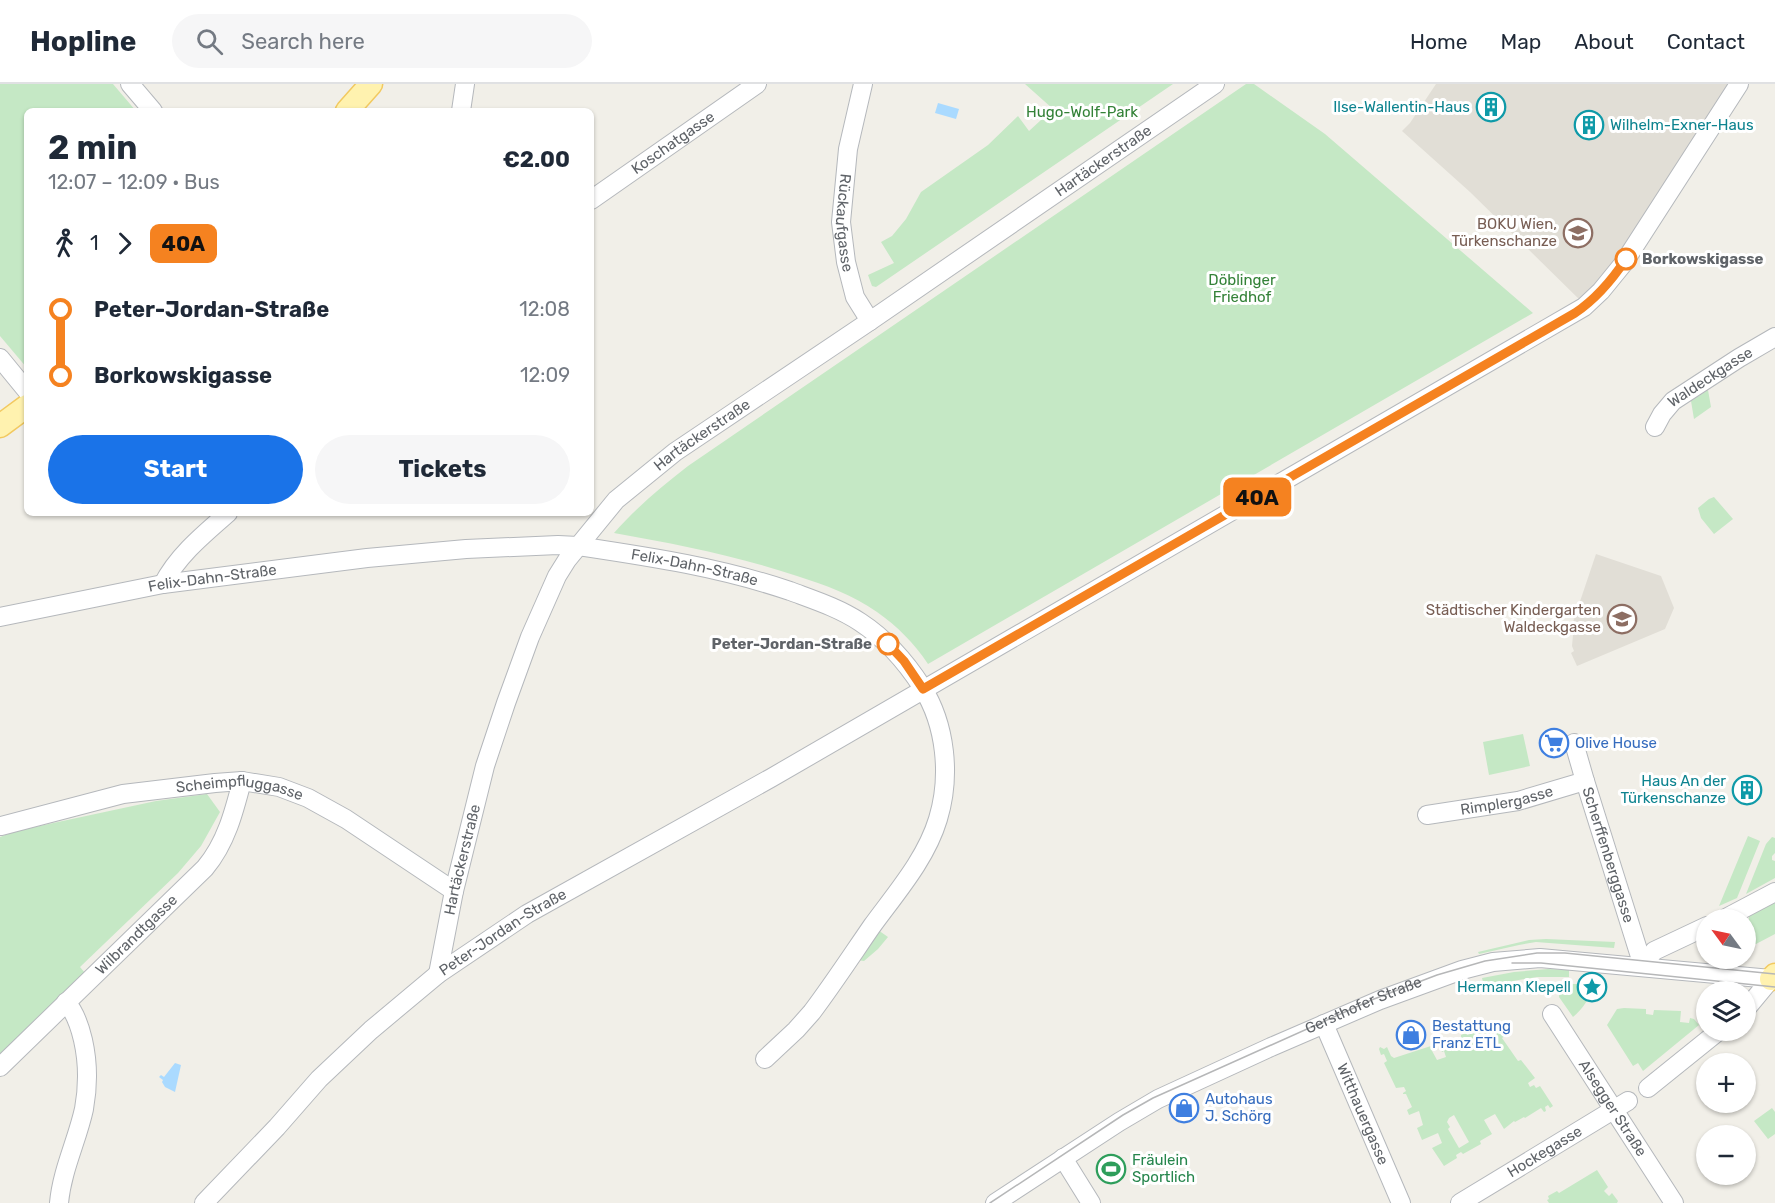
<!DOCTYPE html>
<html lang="en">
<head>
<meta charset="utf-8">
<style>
  :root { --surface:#fff; --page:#f6f6f7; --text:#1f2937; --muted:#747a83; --line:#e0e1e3; --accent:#1a73e8 }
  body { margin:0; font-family:Rubik,sans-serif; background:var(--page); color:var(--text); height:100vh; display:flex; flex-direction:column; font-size:22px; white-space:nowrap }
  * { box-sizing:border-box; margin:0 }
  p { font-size:20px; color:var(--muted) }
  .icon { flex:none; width:33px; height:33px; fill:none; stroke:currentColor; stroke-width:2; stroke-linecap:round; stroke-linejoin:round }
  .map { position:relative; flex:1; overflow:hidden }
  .drawer { position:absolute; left:24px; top:24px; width:570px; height:408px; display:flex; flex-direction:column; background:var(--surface); border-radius:9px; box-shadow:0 2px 4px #0004 }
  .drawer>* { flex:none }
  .badge { padding:0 12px; border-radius:9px; font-size:21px; line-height:39px }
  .needle { width:39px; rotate:303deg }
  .buttons { position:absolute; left:1696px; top:825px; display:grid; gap:12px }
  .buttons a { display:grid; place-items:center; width:60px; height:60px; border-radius:50%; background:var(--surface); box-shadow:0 2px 4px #0004; font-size:30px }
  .map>.badge { position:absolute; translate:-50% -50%; box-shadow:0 0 0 3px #fff }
  .legs { display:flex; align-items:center; gap:9px; height:66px; padding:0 24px; font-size:20px }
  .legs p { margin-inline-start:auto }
  .summary { display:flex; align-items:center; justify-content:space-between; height:102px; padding:0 24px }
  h1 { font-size:33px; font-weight:700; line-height:45px }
  .cta { display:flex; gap:12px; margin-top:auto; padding:12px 24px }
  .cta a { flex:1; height:69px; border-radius:36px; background:var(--accent); color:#fff; font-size:24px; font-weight:700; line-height:69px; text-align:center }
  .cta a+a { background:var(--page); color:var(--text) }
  ul { padding:0 24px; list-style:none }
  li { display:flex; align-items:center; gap:21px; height:66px; font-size:22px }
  li i { display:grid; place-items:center; width:9px; height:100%; margin:0 8px; background:currentColor }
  li i::after { content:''; width:15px; height:15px; margin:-8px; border:4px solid; border-radius:50%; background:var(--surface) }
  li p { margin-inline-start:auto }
  li:first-child i { background:linear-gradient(#0000 50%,currentColor 0) }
  li:last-child i { background:linear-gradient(currentColor 50%,#0000 0) }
  header { display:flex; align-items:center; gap:36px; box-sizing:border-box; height:84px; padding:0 30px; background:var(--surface); border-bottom:2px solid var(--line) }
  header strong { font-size:28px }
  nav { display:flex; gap:33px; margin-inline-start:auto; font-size:21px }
  .search { width:420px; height:54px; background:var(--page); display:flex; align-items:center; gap:15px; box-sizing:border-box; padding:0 21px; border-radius:33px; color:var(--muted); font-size:22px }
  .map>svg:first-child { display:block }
  .education { fill:#e1ded6 }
  .green { fill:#c5e8c5; fill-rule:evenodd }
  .water { fill:#aadaff }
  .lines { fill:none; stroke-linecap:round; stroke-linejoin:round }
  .minor-casing { stroke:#b5b8bc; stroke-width:20 }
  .major-casing { stroke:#f2c960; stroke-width:25 }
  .minor { stroke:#fff; stroke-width:18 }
  .major { stroke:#fff2af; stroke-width:22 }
  .tram { stroke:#b6b7b8; stroke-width:1.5 }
  .line-1-casing { stroke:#fff; stroke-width:14 }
  .line-1 { stroke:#f58220; stroke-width:9 }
  .stop-1-dot { fill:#fff; stroke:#f58220; stroke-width:3 }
  .labels { text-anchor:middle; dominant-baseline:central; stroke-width:6; stroke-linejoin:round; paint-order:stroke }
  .culture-label { font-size:15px; fill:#0d838f; stroke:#fff; text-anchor:end }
  .park-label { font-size:15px; fill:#348238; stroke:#fff }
  .street-label { font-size:15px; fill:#5f6368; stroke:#fff }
  .education-label { font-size:15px; fill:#785e54; stroke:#fff; text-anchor:end }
  .stop-label { font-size:15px; font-weight:bold; fill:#5f6368; stroke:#fff; text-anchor:start }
  .shop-label { font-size:15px; fill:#366cbe; stroke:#fff; text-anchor:start }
  .leisure-label { font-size:15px; fill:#27864d; stroke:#fff; text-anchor:start }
</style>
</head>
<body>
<header>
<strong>Hopline</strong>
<div class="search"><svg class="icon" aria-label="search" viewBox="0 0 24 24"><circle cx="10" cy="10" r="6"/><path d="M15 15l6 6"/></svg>Search here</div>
<nav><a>Home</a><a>Map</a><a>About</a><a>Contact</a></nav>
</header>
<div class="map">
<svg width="1775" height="1119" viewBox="0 0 1775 1119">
  <rect width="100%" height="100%" fill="#f1efe8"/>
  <path class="education" d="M1436,0h303l-154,221 -115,-113 -68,-61 8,-8z
    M1596,470l65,22 13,32 -9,21 -88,37 -6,-13 3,-2 -2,-5 1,-11 -4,-1z"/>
  <path class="green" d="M0,0h113l23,27h-109v257l-27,-32z
    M1025,0h148l-297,203 -4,-1 -4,-11 26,-12 -13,-21 11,-6 14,-17 15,-27 67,-47 30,-29 11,15 24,-22z
    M1246,0h8l71,50 208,179 -605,351c-14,-21 -31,-38 -51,-52 -24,-17 -52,-27 -80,-36 -60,-20 -121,-32 -183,-43 22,-25 47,-46 74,-67z
    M1708,306l3,17 -17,12 -3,-18z
    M1714,413l19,22 -19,15 -13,-16 -3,-10 11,-9z
    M1523,650l7,32 -41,9 -6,-33z
    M207,710l13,18 -19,34 -23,27 -98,94 5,6 -85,84v-220l16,-6 140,-30z
    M1748,752l12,5 -23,57 -18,8z
    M1772,753l3,1v15l-3,3v4l3,1v17l-29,16 20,-50z
    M1775,818v32l-19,10h-8l1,-29z
    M878,846l10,7 -10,12 -14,12 -7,-1z
    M1546,855l69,3 -1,6 -78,-6 -17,3 -40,9 -1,-2 51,-12z
    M1548,885l21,1v7h-32l-53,9 -2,-8 32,-6z
    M1565,900h27c0,12 -10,26 -19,33l-14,-20 1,-9z
    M1624,924l22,1v5l7,1 1,-5 27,1 -1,11 9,1 1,-5 4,1 5,6 -56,46 -5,-8 -5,3 -26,-41 10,-16z
    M1498,943l7,9 -3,2 16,23 3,-1 14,18 -7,5 2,4 4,-2 2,3 4,-2 13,20 -3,2 -2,-3 -3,2 1,4 -2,1 -3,-4 -16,10 -1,-1 -9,5 -1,-1 -10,8 -9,-15 -11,6 8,14 -12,7 1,3 -18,10 -2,-2 -5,3 1,3 -13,8 -12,-18 10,-5 -4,-10 -16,7 -5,-12 6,-3 -4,-14 -10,4 -2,-5 5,-3 -6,-13h-3v-1l3,-2 -2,-4 -8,1 -12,-25 3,-2 -3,-7 -3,1 -2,-6 1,-2 4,2 3,-2 4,9 3,2 40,-13v2l-3,2 6,11 9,-3 -2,-6 -2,1 -3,-8 22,-6v-3l5,-2 1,2 13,-4v1l10,-1v-3zM1454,1031l15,27 -10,6 -11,-19 2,-2 -3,-5 2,-4z
    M1772,1024l3,4v22l-7,5 -14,-18z
    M1597,1086l11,17 -4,4 5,5 3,-3 6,8 -1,2h-68l-2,-3 2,-1 -1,-3 9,-5 2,2z"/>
  <path class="water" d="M938,19l21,6 -3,10 -21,-6z
    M175,979l6,2 -6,27 -10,-5 -3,-5 1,-2 -4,-3 2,-2 3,2z"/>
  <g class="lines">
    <g class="minor-casing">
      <g id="minor">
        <path d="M130,0l23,27"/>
        <path id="s1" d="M863,0l-15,65 -7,73 5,40 9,35 15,24"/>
        <path d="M461,27l4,-27"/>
        <path id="s2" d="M591,116l166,-116"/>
        <path d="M0,274l27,33"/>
        <path id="s3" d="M1655,343l7,-13 11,-13 66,-43 36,-21"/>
        <path d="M163,500c15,-29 41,-50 65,-71"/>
        <path id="s4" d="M0,533l163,-33 204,-26 99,-9 92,-4 20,1c73,11 141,21 212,45 24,9 49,17 70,31 26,17 46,40 62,65 24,38 29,89 16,132 -12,40 -42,74 -66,107 -20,29 -39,58 -60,86l-16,18 -31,29"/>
        <path id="s5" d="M1574,659l11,38 58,185"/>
        <path id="s6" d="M1427,731l91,-14 67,-20"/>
        <path id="s7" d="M1,742l122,-32 92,-11 27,-2 37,6 29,11 38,21 108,72"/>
        <path d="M1722,836l53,-28"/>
        <path d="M1643,882l11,-15 53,-25"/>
        <path id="s8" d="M438,890l16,-83 31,-125 21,-63 24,-66 27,-61 10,-16 49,-60 59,-48 195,-131 345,-237"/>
        <path d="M1746,925l25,-30"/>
        <path id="s9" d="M1552,930l122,189"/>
        <path id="s10" d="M1324,940l77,179"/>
        <path id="s11" d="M0,983l205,-199c21,-25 29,-56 37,-87"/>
        <path d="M1648,1004l72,-58"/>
        <path d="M1063,1074l28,45"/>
        <path d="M59,1119c3,-33 18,-62 25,-94 4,-22 4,-47 -1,-69 -3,-13 -8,-28 -17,-38"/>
        <path id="s12" d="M204,1119l73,-76 42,-48 52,-49 67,-56 89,-60 244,-136 813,-471 17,-16 22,-27 116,-180"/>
        <path d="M995,1119l124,-81 39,-23 113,-52 109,-47 82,-30 31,-8 47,-4 231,21"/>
        <path id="s13" d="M1460,1119l168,-102"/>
      </g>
    </g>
    <g class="major-casing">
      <path id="major" d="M347,27l24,-27
        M0,342l27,-20
        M1771,895l4,-4"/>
    </g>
    <use href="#minor" class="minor"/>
    <use href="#major" class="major"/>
    <g class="tram">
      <path d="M1512,879h29l234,24"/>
      <path id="s14" d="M990,1119l133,-88 30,-17 221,-99 63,-24 48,-14 52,-8h28l210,21"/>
    </g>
  </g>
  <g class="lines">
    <g class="line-1-casing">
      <path id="line-1" d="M888,560l16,17 19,28 652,-376c21,-14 37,-33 51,-54"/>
    </g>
    <use href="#line-1" class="line-1"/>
  </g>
  <defs>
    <g id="building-ring" transform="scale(1.5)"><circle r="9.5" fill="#fff" stroke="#0f9aa8" stroke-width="1.5"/><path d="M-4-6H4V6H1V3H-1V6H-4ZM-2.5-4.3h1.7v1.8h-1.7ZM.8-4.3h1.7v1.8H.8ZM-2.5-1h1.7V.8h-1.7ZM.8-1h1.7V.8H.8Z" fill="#0f9aa8"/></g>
    <g id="university-ring" transform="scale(1.5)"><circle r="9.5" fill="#fff" stroke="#8d6e63" stroke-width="1.5"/><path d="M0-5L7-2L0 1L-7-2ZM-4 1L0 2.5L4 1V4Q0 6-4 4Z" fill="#8d6e63"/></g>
    <g id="school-ring" transform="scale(1.5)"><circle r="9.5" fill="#fff" stroke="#8d6e63" stroke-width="1.5"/><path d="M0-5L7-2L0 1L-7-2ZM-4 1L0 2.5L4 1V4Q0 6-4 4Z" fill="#8d6e63"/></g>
    <g id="supermarket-ring" transform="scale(1.5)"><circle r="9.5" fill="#fff" stroke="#3f7fe0" stroke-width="1.5"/><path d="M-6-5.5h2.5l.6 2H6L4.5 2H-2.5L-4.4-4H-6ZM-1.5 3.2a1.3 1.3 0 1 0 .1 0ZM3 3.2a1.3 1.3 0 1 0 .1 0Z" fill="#3f7fe0"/></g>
    <g id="sight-ring" transform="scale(1.5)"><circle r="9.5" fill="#fff" stroke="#0f9aa8" stroke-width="1.5"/><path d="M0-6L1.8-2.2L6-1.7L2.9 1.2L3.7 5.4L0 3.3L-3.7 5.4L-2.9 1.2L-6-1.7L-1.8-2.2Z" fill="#0f9aa8"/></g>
    <g id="shop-ring" transform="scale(1.5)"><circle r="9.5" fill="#fff" stroke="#3f7fe0" stroke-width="1.5"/><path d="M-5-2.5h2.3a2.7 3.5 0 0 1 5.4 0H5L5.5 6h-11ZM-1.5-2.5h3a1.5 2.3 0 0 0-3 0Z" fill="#3f7fe0"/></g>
    <g id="stadium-ring" transform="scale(1.5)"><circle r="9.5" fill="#fff" stroke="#2e9e5b" stroke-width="1.5"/><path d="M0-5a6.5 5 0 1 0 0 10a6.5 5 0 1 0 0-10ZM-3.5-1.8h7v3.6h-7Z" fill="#2e9e5b"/></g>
  </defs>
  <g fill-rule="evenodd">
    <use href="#building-ring" x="1491" y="23"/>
    <use href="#building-ring" x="1589" y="41"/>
    <use href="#university-ring" x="1578" y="149"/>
    <use href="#school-ring" x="1622" y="535"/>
    <use href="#supermarket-ring" x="1554" y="659"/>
    <use href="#building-ring" x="1747" y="706"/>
    <use href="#sight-ring" x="1592" y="903"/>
    <use href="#shop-ring" x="1411" y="951"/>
    <use href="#shop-ring" x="1184" y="1024"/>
    <use href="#stadium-ring" x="1111" y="1085"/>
  </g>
  <g class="stop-1-dot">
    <circle cx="1626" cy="175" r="10"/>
    <circle cx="888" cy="560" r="10"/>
  </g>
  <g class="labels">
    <g class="culture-label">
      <text x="1470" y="23">Ilse-Wallentin-Haus</text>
      <text x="1610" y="41" text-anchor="start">Wilhelm-Exner-Haus</text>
      <text x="1726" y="697">Haus An der<tspan x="1726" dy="17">Türkenschanze</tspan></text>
      <text x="1571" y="903">Hermann Klepell</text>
    </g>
    <g class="park-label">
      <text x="1082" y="28">Hugo-Wolf-Park</text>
      <text x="1242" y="196">Döblinger<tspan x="1242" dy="17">Friedhof</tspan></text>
    </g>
    <g class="street-label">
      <text stroke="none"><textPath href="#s2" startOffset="100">Koschatgasse</textPath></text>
      <text stroke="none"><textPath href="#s8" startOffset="1107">Hartäckerstraße</textPath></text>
      <text stroke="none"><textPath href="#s1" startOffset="141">Rückaufgasse</textPath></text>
      <text stroke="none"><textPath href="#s3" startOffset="76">Waldeckgasse</textPath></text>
      <text stroke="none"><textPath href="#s8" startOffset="621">Hartäckerstraße</textPath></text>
      <text stroke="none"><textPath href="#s4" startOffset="702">Felix-Dahn-Straße</textPath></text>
      <text stroke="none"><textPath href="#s4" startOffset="216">Felix-Dahn-Straße</textPath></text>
      <text stroke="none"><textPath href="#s7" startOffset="244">Scheimpfluggasse</textPath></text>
      <text stroke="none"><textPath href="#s6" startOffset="81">Rimplergasse</textPath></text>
      <text stroke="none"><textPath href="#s5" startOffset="117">Scherffenberggasse</textPath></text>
      <text stroke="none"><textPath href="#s8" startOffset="117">Hartäckerstraße</textPath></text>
      <text stroke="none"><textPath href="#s12" startOffset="405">Peter-Jordan-Straße</textPath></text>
      <text stroke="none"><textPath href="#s11" startOffset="190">Wilbrandtgasse</textPath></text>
      <text stroke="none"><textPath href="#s14" startOffset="424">Gersthofer Straße</textPath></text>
      <text stroke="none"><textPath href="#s9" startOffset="112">Alsegger Straße</textPath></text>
      <text stroke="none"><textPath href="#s10" startOffset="98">Witthauergasse</textPath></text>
      <text stroke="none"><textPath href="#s13" startOffset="99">Hockegasse</textPath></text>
    </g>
    <g class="education-label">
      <text x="1557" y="140">BOKU Wien,<tspan x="1557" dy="17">Türkenschanze</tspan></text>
      <text x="1601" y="526">Städtischer Kindergarten<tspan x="1601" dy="17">Waldeckgasse</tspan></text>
    </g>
    <g class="stop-label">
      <text x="1642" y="175">Borkowskigasse</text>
      <text x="872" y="560" text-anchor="end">Peter-Jordan-Straße</text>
    </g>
    <g class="shop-label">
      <text x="1575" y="659">Olive House</text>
      <text x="1432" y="942">Bestattung<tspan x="1432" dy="17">Franz ETL</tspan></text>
      <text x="1205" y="1015">Autohaus<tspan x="1205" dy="17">J. Schörg</tspan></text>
    </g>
    <g class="leisure-label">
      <text x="1132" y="1076">Fräulein<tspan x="1132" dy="17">Sportlich</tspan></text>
    </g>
  </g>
</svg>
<div class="buttons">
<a><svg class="needle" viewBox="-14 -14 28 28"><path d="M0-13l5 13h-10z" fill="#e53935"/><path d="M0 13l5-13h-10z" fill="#747a83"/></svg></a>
<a><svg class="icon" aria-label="layers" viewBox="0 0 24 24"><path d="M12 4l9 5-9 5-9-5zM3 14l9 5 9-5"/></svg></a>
<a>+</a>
<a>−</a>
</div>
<b class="badge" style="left:1257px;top:413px;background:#f58220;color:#111">40A</b>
<section class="drawer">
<div class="summary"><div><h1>2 min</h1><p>12:07 – 12:09 · Bus</p></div><b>€2.00</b></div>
<div class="legs"><svg class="icon" aria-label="walk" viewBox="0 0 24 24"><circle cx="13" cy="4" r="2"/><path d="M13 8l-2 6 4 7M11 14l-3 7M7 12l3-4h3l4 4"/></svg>1<svg class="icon" aria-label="forward" viewBox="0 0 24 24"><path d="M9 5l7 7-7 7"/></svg><b class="badge" style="background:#f58220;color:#111">40A</b></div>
<ul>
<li><i style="color:#f58220"></i><b>Peter-Jordan-Straße</b><p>12:08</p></li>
<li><i style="color:#f58220"></i><b>Borkowskigasse</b><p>12:09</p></li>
</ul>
<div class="cta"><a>Start</a><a>Tickets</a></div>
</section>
</div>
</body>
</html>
